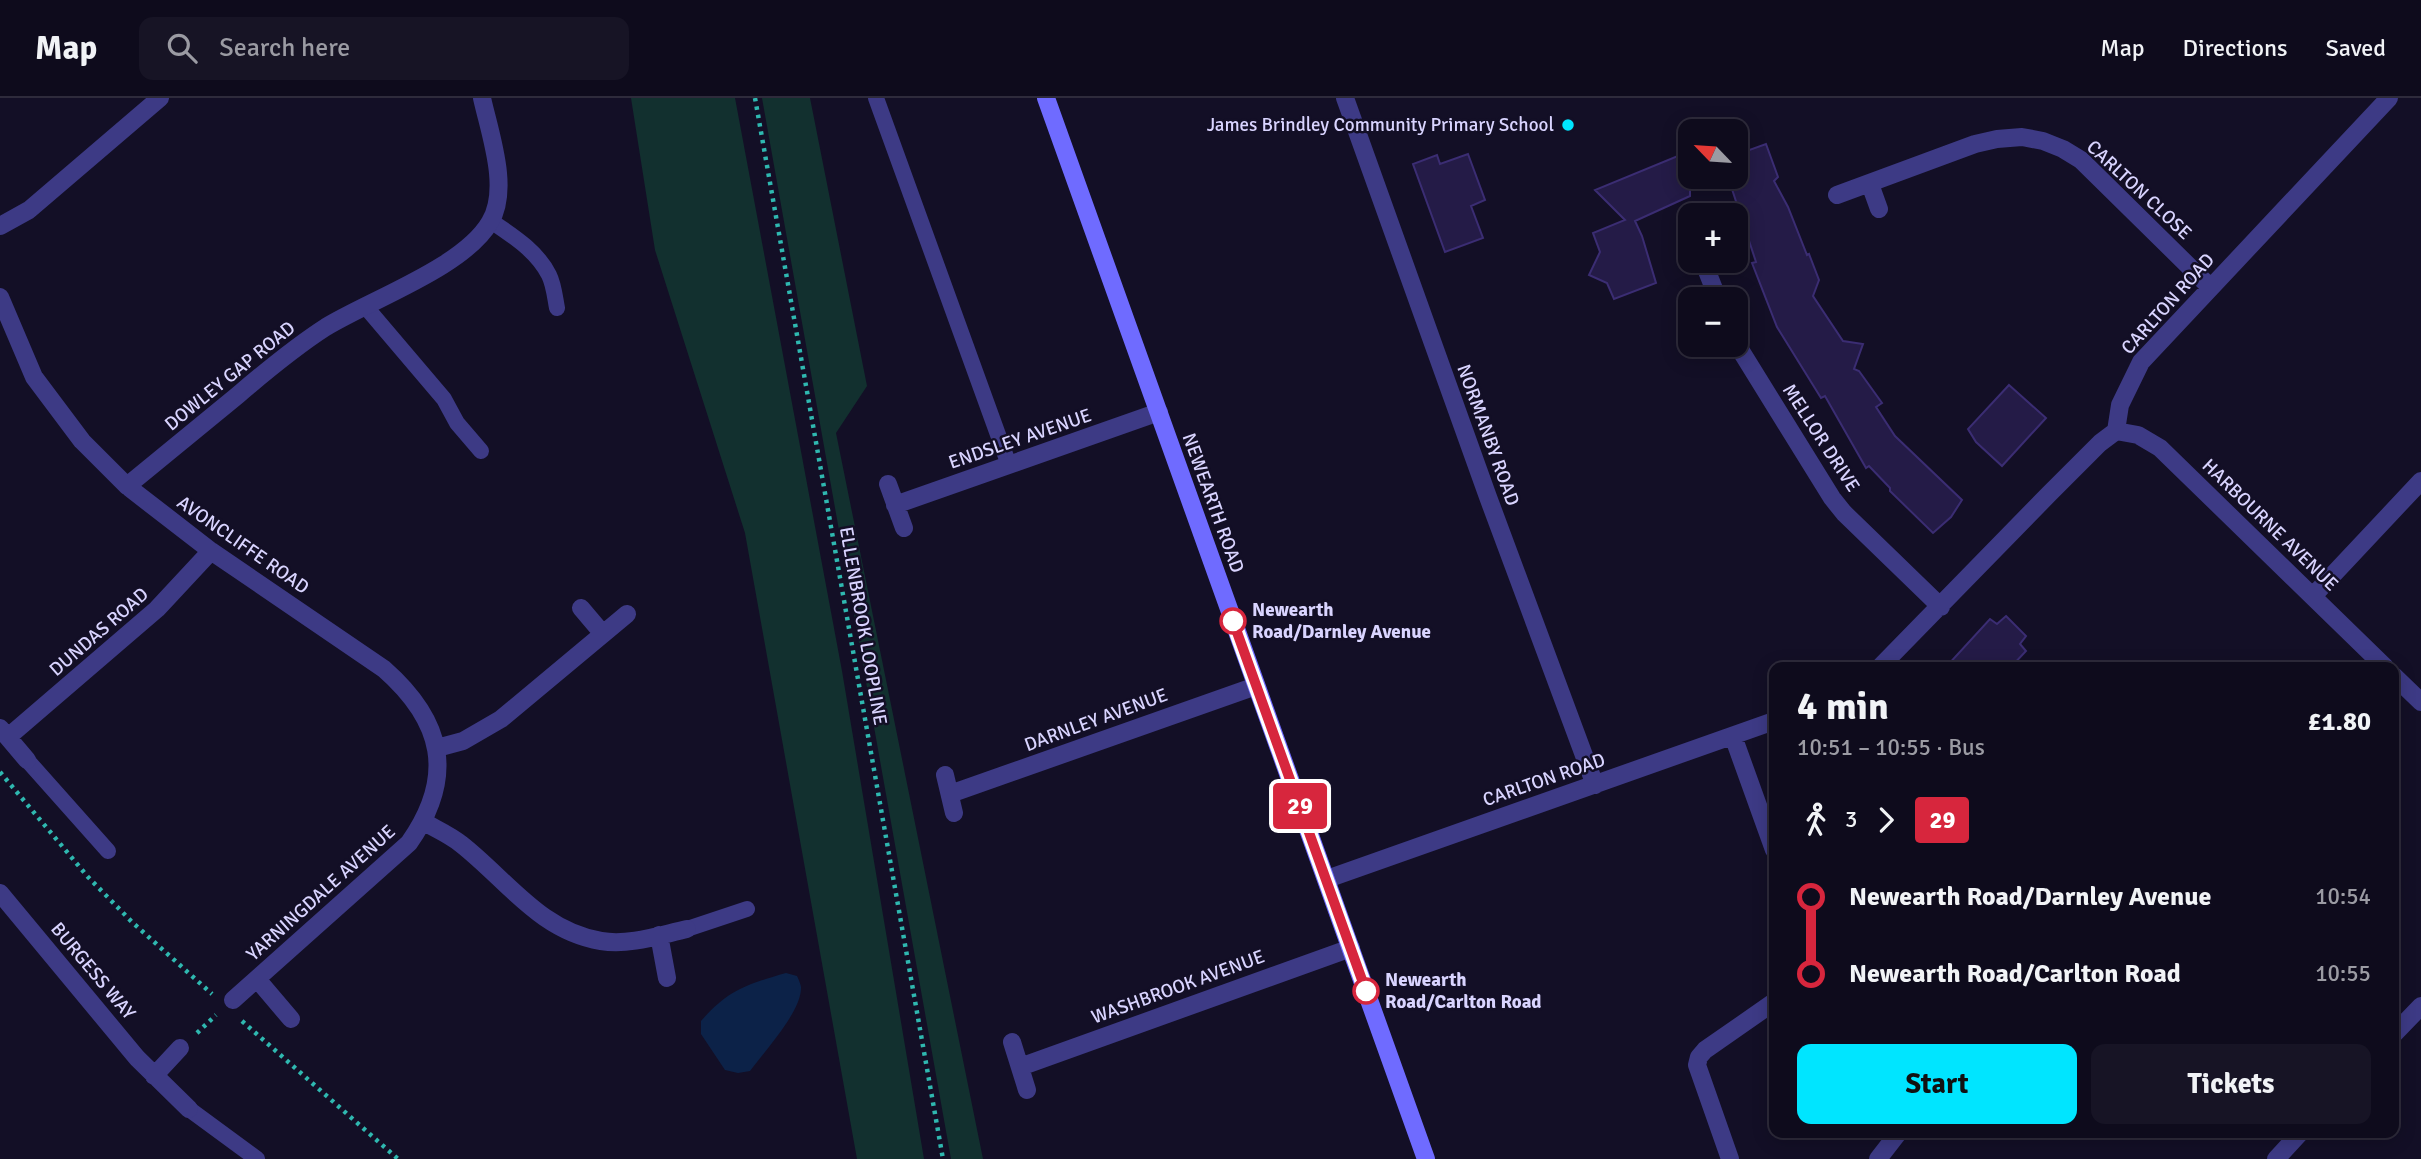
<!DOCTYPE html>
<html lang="en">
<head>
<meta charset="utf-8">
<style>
  :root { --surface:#0e0b1c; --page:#171425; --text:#f1f3f6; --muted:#9b9ba3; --line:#2e2b3b; --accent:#00e5ff }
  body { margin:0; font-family:Signika,sans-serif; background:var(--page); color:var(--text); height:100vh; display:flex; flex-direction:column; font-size:26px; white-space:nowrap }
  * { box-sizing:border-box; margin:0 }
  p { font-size:23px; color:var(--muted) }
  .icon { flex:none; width:38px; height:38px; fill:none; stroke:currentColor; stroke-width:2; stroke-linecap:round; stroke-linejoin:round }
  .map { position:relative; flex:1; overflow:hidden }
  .drawer { position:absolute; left:1769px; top:564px; width:630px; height:476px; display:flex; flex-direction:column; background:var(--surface); border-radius:14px; box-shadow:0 4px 18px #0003,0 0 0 2px var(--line) }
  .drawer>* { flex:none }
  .badge { padding:0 14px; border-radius:5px; font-size:24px; line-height:46px }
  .needle { width:46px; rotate:295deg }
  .fabs { position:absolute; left:1678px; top:21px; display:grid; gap:14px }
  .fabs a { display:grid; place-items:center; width:70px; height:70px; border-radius:14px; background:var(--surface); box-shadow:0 4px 18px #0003,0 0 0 2px var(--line); font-size:35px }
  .map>.badge { position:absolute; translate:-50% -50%; box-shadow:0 0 0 4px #fff }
  .legs { display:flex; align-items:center; gap:10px; height:77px; padding:0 28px; font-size:23px }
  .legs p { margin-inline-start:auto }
  .summary { display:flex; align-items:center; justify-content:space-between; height:119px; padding:0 28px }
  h1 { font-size:38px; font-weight:700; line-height:52px }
  .action { display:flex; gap:14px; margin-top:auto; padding:14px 28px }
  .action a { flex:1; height:80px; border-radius:14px; background:var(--accent); color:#111; font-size:28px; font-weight:700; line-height:80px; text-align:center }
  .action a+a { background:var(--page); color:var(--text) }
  ul { padding:0 28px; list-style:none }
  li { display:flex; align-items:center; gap:24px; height:77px; font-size:26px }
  li i { display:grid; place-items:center; width:10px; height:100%; margin:0 9px; background:currentColor }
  li i::after { content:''; width:18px; height:18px; margin:-9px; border:5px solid; border-radius:50%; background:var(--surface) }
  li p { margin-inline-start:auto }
  li:first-child i { background:linear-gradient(#0000 50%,currentColor 0) }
  li:last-child i { background:linear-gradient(currentColor 50%,#0000 0) }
  header { display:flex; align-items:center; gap:42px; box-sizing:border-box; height:98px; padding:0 35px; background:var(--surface); border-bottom:2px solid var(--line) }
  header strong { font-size:33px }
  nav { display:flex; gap:38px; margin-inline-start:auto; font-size:24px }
  .search { width:490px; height:63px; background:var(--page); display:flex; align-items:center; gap:18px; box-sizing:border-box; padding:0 24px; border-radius:14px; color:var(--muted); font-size:26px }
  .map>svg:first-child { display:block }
  .green { fill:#12302f }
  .water { fill:#0c2248 }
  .building { fill:#241b47; stroke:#3b2d73; stroke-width:2 }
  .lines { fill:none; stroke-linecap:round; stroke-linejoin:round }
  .path { stroke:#2fb8b0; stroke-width:4.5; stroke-dasharray:3.5 5; stroke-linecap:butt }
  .service { stroke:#3d3a85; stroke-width:16 }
  .minor { stroke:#3d3a85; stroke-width:18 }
  .secondary { stroke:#6f6bff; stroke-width:18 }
  .line-1-casing { stroke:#fff; stroke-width:16 }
  .line-1 { stroke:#d7263d; stroke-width:10 }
  .poi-dot { fill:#00e5ff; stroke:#130f26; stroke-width:2.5 }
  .stop-1-dot { fill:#fff; stroke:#d7263d; stroke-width:3.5 }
  .labels { text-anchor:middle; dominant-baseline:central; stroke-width:5; stroke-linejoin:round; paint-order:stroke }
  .poi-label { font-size:19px; fill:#d9d4ff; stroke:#130f26; text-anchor:end }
  .street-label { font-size:19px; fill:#d9d4ff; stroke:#130f26 }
  .stop-label { font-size:19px; font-weight:bold; fill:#d9d4ff; stroke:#130f26; text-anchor:start }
</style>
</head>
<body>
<header>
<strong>Map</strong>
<div class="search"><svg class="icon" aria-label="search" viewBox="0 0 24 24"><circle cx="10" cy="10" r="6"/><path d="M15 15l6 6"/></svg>Search here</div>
<nav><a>Map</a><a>Directions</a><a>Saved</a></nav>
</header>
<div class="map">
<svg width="2421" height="1061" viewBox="0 0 2421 1061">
  <rect width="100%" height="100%" fill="#130f26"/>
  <path class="green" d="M631,0h104l107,573 82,488h-67l-112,-626 -90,-283z
    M762,0h48l57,288 -31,47 147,726h-32z"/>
  <path class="water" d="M786,875l11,3c1,2 4,9 4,11 1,24 -37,65 -51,84l-12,2 -13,-3 -24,-36v-13c27,-31 46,-37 85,-48z"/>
  <path class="building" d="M1766,46l12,33 -4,4 14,26 19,48 2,-1 10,26 -6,16 30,45 20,3 -9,25 5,2 23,32 -6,4 19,29 67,64 -11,17 -18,16 -43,-42v-3l-21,-22 -3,2 -41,-72 -4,2 -44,-71 -25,-64 4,-1 -28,-85h18l-8,-23z
    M1690,53v45l-55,25 7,15 14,47 -42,16 -7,-16 -18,-8 11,-23 -7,-19 32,-13 -30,-30z
    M1468,56l17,46 -14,6 12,32 -38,14 -32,-88 24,-9 3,9z
    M2009,287l37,33 -44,48 -26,-24 -8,-13z
    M2006,518l20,20 -6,8 6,7 -15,16h-65l44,-48 7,5z"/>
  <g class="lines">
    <path class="path" d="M755,0l188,1061
      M0,674l88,105 44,45 80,72
      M242,923l156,138
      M197,935l19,-18"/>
    <path class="service" d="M876,0l133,367
      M491,123c22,15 46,30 58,54 5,10 6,23 8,33
      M365,208l79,93 13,24 24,28
      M27,662l81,91
      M687,831l60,-20
      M189,1011l68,50"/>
    <path class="minor" d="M1345,0l143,399 107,288
      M1870,86l9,25
      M1837,97l138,-51 22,-5 25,-2 21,4 20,8 18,11 129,127
      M0,128l29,-16 131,-112
      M1703,163l15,38
      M0,199l34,80 48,64 45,45 84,65 173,118c59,52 72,107 25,174l-176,157
      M1736,245l96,155 12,15 97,94
      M2116,333l22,4 22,13 225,219
      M888,386l16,44
      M127,388c37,-30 74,-61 111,-91 28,-24 57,-48 88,-68 46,-28 138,-60 164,-105 20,-33 0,-88 -8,-124
      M895,407l264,-93
      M2313,498l108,-115
      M581,510l22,26
      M1880,569l169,-173 51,-51 16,-12 4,-26 21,-43 248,-264
      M2394,578l27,26
      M0,630l27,32
      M1733,638l41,114
      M8,639l149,-128 54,-58
      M437,650l26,-7 38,-22 126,-105
      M945,677l9,38
      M950,696l306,-108
      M424,724c12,7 26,13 37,22 46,36 79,87 140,97 28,5 59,-6 86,-12
      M1327,781l447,-158
      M0,795l137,165 52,51
      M659,837l8,43
      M257,881l34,40
      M2394,936l27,-28
      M1012,944l15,48
      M1020,969l331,-119
      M154,978l26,-28
      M1730,1061l-33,-94 2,-8 6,-7 69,-48
      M1878,1061l21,-27
      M2276,1061l25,-27"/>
    <path class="secondary" d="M1046,0l380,1061"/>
  </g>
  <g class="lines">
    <g class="line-1-casing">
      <path id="line-1" d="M1233,523l133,370"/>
    </g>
    <use href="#line-1" class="line-1"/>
  </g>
  <circle class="poi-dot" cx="1568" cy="27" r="7"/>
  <g class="stop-1-dot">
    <circle cx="1233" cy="523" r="12"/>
    <circle cx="1366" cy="893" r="12"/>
  </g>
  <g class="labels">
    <g class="poi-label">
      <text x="1554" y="27">James Brindley Community Primary School</text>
    </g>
    <g class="street-label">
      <text transform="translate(2139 92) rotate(43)">CARLTON CLOSE</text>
      <text transform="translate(2168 206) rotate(-48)">CARLTON ROAD</text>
      <text transform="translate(230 278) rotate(-39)">DOWLEY GAP ROAD</text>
      <text transform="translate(1488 337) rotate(70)">NORMANBY ROAD</text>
      <text transform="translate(1821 340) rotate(57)">MELLOR DRIVE</text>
      <text transform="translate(1020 341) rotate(-19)">ENDSLEY AVENUE</text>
      <text transform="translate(1213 405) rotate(70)">NEWEARTH ROAD</text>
      <text transform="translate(2270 427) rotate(44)">HARBOURNE AVENUE</text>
      <text transform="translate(243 447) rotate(35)">AVONCLIFFE ROAD</text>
      <text transform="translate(863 528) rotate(80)">ELLENBROOK LOOPLINE</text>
      <text transform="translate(99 534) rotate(-41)">DUNDAS ROAD</text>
      <text transform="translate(1096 622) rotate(-20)">DARNLEY AVENUE</text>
      <text transform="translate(1544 682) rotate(-19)">CARLTON ROAD</text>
      <text transform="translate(321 795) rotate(-42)">YARNINGDALE AVENUE</text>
      <text transform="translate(93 873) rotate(50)">BURGESS WAY</text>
      <text transform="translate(1178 889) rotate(-20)">WASHBROOK AVENUE</text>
    </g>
    <g class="stop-label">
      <text x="1252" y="512">Newearth<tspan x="1252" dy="22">Road/Darnley Avenue</tspan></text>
      <text x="1385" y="882">Newearth<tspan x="1385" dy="22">Road/Carlton Road</tspan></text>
    </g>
  </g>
</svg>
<div class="fabs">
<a><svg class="needle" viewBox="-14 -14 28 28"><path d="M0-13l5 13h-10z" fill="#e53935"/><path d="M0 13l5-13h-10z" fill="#9b9ba3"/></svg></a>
<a>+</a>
<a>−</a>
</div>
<b class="badge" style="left:1300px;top:708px;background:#d7263d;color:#fff">29</b>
<section class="drawer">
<div class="summary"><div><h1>4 min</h1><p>10:51 – 10:55 · Bus</p></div><b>£1.80</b></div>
<div class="legs"><svg class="icon" aria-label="walk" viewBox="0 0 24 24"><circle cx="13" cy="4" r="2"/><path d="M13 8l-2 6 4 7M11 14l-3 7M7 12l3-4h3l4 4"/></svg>3<svg class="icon" aria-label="forward" viewBox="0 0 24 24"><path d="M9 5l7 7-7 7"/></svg><b class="badge" style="background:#d7263d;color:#fff">29</b></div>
<ul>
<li><i style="color:#d7263d"></i><b>Newearth Road/Darnley Avenue</b><p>10:54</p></li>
<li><i style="color:#d7263d"></i><b>Newearth Road/Carlton Road</b><p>10:55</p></li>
</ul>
<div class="action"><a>Start</a><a>Tickets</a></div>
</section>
</div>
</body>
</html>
